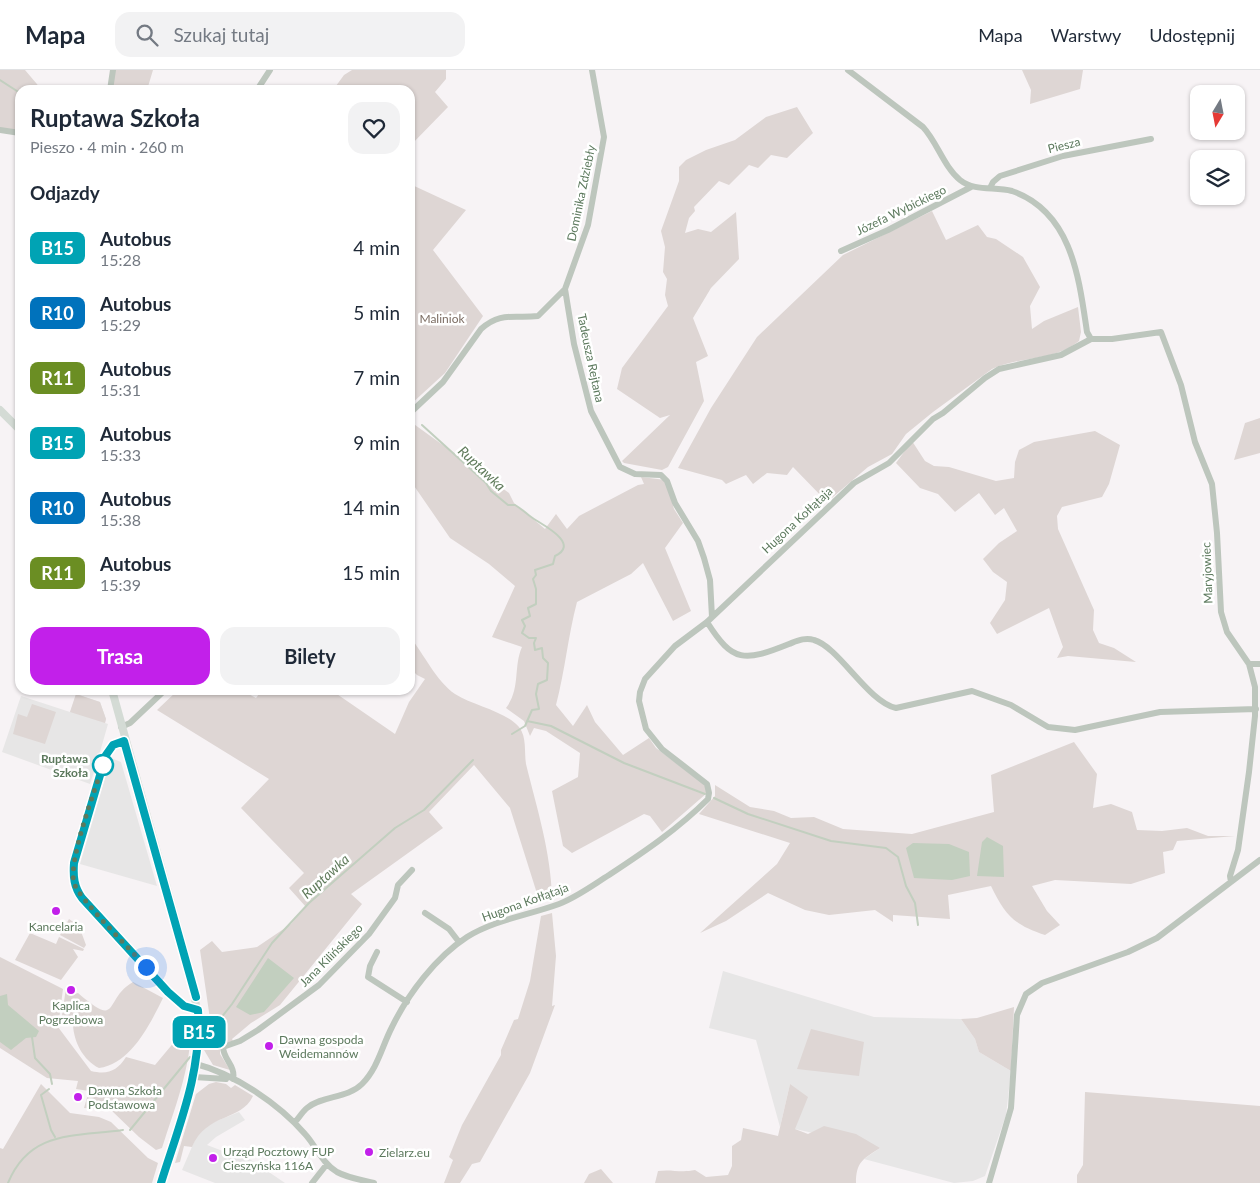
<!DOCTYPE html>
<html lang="pl">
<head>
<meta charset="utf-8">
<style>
  :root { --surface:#fff; --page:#f2f2f3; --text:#1f2937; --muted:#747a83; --line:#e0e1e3; --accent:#c220ea }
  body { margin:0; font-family:Lato,sans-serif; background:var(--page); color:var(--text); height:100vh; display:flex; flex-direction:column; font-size:19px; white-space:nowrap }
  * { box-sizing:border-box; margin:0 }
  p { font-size:16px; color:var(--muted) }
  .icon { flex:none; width:28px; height:28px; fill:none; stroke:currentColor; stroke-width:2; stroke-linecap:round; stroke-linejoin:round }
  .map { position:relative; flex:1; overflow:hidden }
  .details { position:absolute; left:15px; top:15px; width:400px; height:610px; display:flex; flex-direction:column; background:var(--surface); border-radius:15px; box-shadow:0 1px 4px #0004 }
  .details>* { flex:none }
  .badge { padding:0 10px; border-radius:8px; font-size:18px; line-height:32px }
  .needle { width:32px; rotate:190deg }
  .tools { position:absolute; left:1190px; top:15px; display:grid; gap:10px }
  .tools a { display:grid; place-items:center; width:55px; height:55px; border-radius:10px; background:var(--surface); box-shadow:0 1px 4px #0004; font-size:25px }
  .you { position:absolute; width:25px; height:25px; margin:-12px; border:4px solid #fff; border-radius:50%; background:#1a73e8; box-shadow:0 0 0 8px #1a73e833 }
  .map>.badge { position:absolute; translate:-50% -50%; box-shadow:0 0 0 2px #fff }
  h2 { padding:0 15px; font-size:19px; line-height:45px }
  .round { display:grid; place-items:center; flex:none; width:52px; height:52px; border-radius:15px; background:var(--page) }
  .headline { display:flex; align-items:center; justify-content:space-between; height:85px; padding:0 15px }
  h1 { font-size:24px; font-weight:700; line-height:38px }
  .action { display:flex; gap:10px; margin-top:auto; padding:10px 15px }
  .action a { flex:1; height:58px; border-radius:15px; background:var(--accent); color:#fff; font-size:20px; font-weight:700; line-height:58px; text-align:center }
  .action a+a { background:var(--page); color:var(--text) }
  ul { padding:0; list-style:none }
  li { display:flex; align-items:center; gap:15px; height:65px; padding:0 15px }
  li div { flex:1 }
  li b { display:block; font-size:19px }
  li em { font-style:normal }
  li .badge { min-width:55px; font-weight:700; text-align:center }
  header { display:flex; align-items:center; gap:30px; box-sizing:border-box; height:70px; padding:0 25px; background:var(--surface); border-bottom:1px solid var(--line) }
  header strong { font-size:24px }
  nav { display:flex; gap:28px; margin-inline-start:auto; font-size:18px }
  .search { width:350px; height:45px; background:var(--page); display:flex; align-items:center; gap:12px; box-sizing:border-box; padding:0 18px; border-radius:15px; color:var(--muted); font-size:19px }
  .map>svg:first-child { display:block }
  .built { fill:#e7e6e6 }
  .green { fill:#ded6d4 }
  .water { fill:#c2cfbf }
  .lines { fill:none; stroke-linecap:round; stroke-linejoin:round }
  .stream { stroke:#c2cfbf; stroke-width:2 }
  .minor { stroke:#bdc6bd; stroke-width:6 }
  .major { stroke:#d4dbd5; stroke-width:8 }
  .line-casing { stroke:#fff; stroke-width:11 }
  .line { stroke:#00a3b4; stroke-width:8 }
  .walk { stroke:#5c795d; stroke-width:5; stroke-dasharray:0 9 }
  .stop-dot { fill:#fff; stroke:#00a3b4; stroke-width:2.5 }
  .poi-dot { fill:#c220ea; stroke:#fff; stroke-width:2 }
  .labels { text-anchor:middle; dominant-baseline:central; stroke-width:5; stroke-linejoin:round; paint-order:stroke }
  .street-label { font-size:12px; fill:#5c795d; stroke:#fff }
  .park-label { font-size:12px; fill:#7c6d63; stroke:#fff }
  .stop-label { font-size:12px; font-weight:bold; fill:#5c795d; stroke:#fff; text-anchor:end }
  .poi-label { font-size:12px; fill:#5c795d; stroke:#fff; text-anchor:start }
  .water-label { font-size:14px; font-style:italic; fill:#607b5b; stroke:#fff }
</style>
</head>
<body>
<header>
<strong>Mapa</strong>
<div class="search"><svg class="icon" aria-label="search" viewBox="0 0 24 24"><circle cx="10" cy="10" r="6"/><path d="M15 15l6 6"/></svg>Szukaj tutaj</div>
<nav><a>Mapa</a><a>Warstwy</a><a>Udostępnij</a></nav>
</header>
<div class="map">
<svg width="1260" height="1113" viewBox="0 0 1260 1113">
  <rect width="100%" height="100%" fill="#f7f3f5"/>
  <path class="built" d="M76,624l24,8 6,17 -1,4 3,1 -8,28 -3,2 2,2 -9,28 -88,-32 19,-56 49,16z
    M111,688l10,4 36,124 -77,-22z
    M723,901l151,46 87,2 14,20 4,13 32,19 -5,44 -21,61 -12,5 -19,2 -90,-24 16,-11 -85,-19 -5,-45 -10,43 -24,-87 -47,-12z
    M239,1042l6,8 -29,17 -9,8 21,8 14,1 43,29h-70l-33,-13 15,-35 12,-11z"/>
  <path class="green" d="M0,0h25l17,20h-22v41l-20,-3z
    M114,0h39l-6,20h-35z
    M352,0h94v9l-11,13 13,15 -38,39v-56h-77l11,-15z
    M1022,0h61l-3,19 -50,15 1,-14z
    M797,37l16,26 -26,25 -16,-3 -13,13 -9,-3 -20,20 -10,-4 -25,26 1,4 -6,7 -4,15 13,-4 13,3 25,-20 3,47 -28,29 -18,30 15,38 -12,6 8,39 -36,66 -6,3 -38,-7 -2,-2 48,-46 -10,3 -43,-29 5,-21 46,-62 -3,-11 2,-16 -4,-7 2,-25 -4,-16 18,-50v-14l7,-7 20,-10 29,-10 31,-23z
    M410,114l56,26 -33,40 50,66 -38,57 -35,32z
    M932,141l14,29 32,-15 9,12 9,2 27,18 17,30 -10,19 2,23 12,-8 34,-14 3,25 -2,9c-24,20 -59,15 -87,28l-59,43 -27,22 -14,20 -24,13 -41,35 -34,-35 -6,8 -20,-2 -14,11 -7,-9 -20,9 -4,-4 -44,-12 33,-60 46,-71 86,-82z
    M1260,348v35l-26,7 11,-37z
    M411,352l98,71 5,10 31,26 11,-15 11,15 12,-13 59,-31 6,-1 -3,-7 25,3 8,29 9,14 -18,25 26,63 -18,10 -30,-58 -12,11 -54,28c-9,34 -12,69 -21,103l17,21 14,-21 8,17 28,33 26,-17 7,10 50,38 1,7 -45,39 -12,-16 -6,-2 -72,39 -9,-7 -11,-55 26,-14 2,-24 -34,-22 -12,-3 -4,8 -6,-15 -18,-13c15,-20 7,-41 16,-61l-30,-10 23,-51 -26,-22 -39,-26 -40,-58z
    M1095,361l25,14 -11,39 -7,13 -40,10 -5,9 1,13 36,81 -1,20 6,13 15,5 22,14 -68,-6 -11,2 6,-11 -14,-39 -52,26 -7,-11 15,-23 2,-18 -14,-10 -10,-13 16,-16 18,-12 -13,-23 -9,7 -16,-22 -24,19 -17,-18 -18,-6 -24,-25 16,-22 13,20 9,5 15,1 47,14 18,-3 1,-16 4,-12 15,-8z
    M410,567c14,17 26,44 45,57 19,12 50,17 64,33 8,10 5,25 7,37 11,45 25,88 26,135l-12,4 -30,-95 -36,-43 -45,47 14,16 -92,66 11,10 -82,101 -29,18 -19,16 1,2 -13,3v10l10,16 -17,-5 -9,-15v-31h6l-10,-69 12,-9 10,11 35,-5 34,-23 15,-17 -17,-19 15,-15 -63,-65 28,-29 -112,-69 21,-20h63l15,8 6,-8h69l64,44 14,-32 16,-23 -8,-4 -7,-7z
    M76,624l24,8 6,17 -1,4 -35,-11z
    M32,634l24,8 -11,32 -32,-10 5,-20 9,3z
    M1074,672l23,32 -4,34 18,-4 21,8 5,18 25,1 25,-3 21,8h27l-58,5 -4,9 -10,2 2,21 -34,11 -76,-4 -23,6 15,25 13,14 -15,10c-31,-10 -40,-20 -54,-49l-43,9 2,24 -57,-4v7l-18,-12 -46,5 -24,-5 -37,-17 -42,28 -26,12 77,-69 13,-21 -91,-29 16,-18v-11l35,22 24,4 17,7 23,-1 29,12 69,5 82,-22 -3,-37z
    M552,843l4,43 -4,50 3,-1 -25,68 -50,89 -8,2 -12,19h-16l9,-23 -4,-3 13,-32 39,-70v-5l13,-30 4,-1 12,-38 11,-65z
    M69,849l10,7 7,19 -2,3 -24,-13z
    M30,863l26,11 3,-7 25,12 -1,2 -10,-2 5,8 -17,23 -46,-20z
    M0,887l63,32 -5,38 33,44c17,4 26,0 35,-14l29,8 36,-43c1,43 -16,85 -29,126l-6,2 -17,-13 -28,-27 -27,-2 5,-17 -13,-2 2,-8 -31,-3 -47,-30z
    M133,912l30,16c-13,26 -32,66 -64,70 -16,-8 -25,-26 -26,-43l-12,-3 5,-34 6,7 6,-2c43,37 25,6 55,-11z
    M1014,937l-3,64 -32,-19 -4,-13 -14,-20 16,-1z
    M811,959l53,13 -5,34 -62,-7z
    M216,1012l10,2 5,4 4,-3 18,11c-12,26 -46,16 -61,51l-8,-1 -4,16 -5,1 21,-69 13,-10z
    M41,1014l29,29 29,4 12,5 37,36 10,5 -6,20h-152v-35l3,1z
    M790,1014l18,13 -13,32 13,5 16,-8 32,8 24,14c-17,11 -24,14 -24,35h-201l3,-12c13,-2 23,2 37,-1l11,7 22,-2 4,-9v-20l9,-6 2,-12 35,8z
    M1085,1022l175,14v77h-183v-8l6,-10z
    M601,1099l12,14h-29l5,-9z"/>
  <path class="water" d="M987,767l16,9 1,31 -27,-1 5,-34z
    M913,773l36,1 20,8 1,24 -18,4 -38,-2 -8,-30z
    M268,888l26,20 -30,34 -14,3 -14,-8z
    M7,924l1,11 31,26 -3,6 -10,1 -15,12 -11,-8v-46z"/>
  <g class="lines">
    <path class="stream" d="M0,10l20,13
      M422,355l64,58 5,8 17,14h7c7,4 13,10 19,14 11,7 46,25 21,37l-2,8 -18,6 1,5 -3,4 3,10v15l-8,4 2,8 -8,4 3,6 -3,7 7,5h7l-2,5 1,7 7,-2 1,10 5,5 -1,17 -9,4 -2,10 3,15 -7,1 -7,16 -13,8
      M527,651l24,5 73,37 81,31
      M714,728l34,16 83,27 55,7 12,9 8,29 9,17 3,22
      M213,958l19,-24 40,-61 37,-40 86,-75 29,-18 49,-50
      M32,967l3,21 15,16 2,10
      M49,1019l-8,6 10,35 4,7
      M130,1060l60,-73
      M8,1113c22,-53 66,-46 115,-53"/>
    <path class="minor" d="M848,0l75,57c14,15 21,40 37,53 15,12 35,6 52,11 60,21 67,87 75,141l4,7
      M110,20l3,-20
      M257,20l13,-20
      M0,60l20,3
      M990,118l3,-6 7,-6 63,-20 88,-17
      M841,181l47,-21 83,-43
      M565,219l9,55 17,67 29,56 15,7 26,1 6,6 8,22 23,38 6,17 6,22 2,37
      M1091,269h21l49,-7 20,53 14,57 17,42 5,49 4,79 6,20 22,32 6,23v29l-6,56 -11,78 -8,26 1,6
      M410,343l33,-31 38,-53c20,-18 33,-10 57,-13l27,-27 23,-64 16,-88 -12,-67
      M707,552c26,41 37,40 82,22 8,-3 16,-7 25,-4 25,7 54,62 82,68l76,-17 39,14 37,22 27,3 85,-18 96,-3
      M1249,594h11
      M121,657l9,-4 35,-33
      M124,671l-11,4 -7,10 -32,108v21l8,14 86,94 16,14 14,4
      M425,843l24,16 10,13
      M377,882l-7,14 -2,11 39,25
      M196,994c39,10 83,40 109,70 11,12 17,29 32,38 11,6 25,8 37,11
      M194,1007l32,2
      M233,1009c3,-13 -10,-20 -10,-32l17,-6 18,-11 61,-45 50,-51 26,-36 3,-13 14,-15
      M295,1052c4,-4 7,-10 12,-14 16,-13 40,-9 55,-24 16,-16 20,-38 30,-57 16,-33 44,-70 75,-90 27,-17 62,-22 92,-33 18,-7 34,-19 50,-29 35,-23 69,-46 99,-76l1,-6 -2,-9 -45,-35 -16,-20 -7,-28 1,-9 5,-13 30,-33 32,-24 147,-139 35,-20 44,-44 10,-6 42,-35 14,-9 62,-14 30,-16
      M312,1113l15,-19
      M989,1113l22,-75 6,-93 9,-21 16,-11 86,-31 29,-14 103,-78"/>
    <path class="major" d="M0,340l20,20
      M112,620l78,281c20,83 -5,134 -29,212"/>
  </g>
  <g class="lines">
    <g class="line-casing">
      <path id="line" d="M161,1113c18,-58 41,-111 37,-173l-14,-4 -16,-14 -86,-94c-8,-11 -9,-21 -8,-35l32,-108 7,-10 11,-4 72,256"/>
    </g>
    <use href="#line" class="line"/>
    <path class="walk" d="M103,695c-8,25 -35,96 -29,118 4,15 59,69 72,84"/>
  </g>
  <circle class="stop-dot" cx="103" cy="695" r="10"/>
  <g class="poi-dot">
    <circle cx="56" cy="841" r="5"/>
    <circle cx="71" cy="920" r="5"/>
    <circle cx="269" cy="976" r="5"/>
    <circle cx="78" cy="1027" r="5"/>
    <circle cx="369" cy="1082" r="5"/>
    <circle cx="213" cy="1088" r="5"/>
  </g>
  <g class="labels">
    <g class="street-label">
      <text transform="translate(1064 75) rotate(-14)">Piesza</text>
      <text transform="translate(581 123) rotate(-78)">Dominika Zdziebły</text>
      <text transform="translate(901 140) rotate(-26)">Józefa Wybickiego</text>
      <text transform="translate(591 288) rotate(78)">Tadeusza Rejtana</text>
      <text transform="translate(797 450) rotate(-43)">Hugona Kołłątaja</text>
      <text transform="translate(1207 503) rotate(-92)">Maryjowiec</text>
      <text transform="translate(525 832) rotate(-20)">Hugona Kołłątaja</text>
      <text transform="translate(331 885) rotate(-45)">Jana Kilińskiego</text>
    </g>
    <g class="park-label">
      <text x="442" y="248">Maliniok</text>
    </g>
    <g class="stop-label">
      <text x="88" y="688">Ruptawa<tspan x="88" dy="14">Szkoła</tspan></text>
    </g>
    <g class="poi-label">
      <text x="56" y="856" text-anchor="middle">Kancelaria</text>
      <text x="71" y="935" text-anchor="middle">Kaplica<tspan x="71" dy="14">Pogrzebowa</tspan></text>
      <text x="279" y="969">Dawna gospoda<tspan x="279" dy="14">Weidemannów</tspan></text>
      <text x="88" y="1020">Dawna Szkoła<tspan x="88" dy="14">Podstawowa</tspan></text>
      <text x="223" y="1081">Urząd Pocztowy FUP<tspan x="223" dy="14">Cieszyńska 116A</tspan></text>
      <text x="379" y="1082">Zielarz.eu</text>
    </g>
    <g class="water-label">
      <text transform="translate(482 398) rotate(43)">Ruptawka</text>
      <text transform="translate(325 806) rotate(-42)">Ruptawka</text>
    </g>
  </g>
</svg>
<div class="tools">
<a><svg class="needle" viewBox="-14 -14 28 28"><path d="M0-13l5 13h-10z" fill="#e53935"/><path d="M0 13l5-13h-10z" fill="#747a83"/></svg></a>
<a><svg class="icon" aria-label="layers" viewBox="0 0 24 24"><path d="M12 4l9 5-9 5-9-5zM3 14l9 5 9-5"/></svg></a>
</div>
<div class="you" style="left:146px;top:897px"></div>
<b class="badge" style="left:199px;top:962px;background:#00a3b4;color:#fff">B15</b>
<section class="details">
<div class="headline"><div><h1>Ruptawa Szkoła</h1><p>Pieszo · 4 min · 260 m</p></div><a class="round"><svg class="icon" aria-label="heart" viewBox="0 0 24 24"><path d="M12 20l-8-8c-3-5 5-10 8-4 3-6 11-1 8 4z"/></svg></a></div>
<h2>Odjazdy</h2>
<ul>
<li><span class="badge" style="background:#00a3b4;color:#fff">B15</span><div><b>Autobus</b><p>15:28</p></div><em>4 min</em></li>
<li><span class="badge" style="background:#0072bc;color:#fff">R10</span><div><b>Autobus</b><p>15:29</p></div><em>5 min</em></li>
<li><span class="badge" style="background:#6b8e23;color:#fff">R11</span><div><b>Autobus</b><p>15:31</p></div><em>7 min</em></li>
<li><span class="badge" style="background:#00a3b4;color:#fff">B15</span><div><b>Autobus</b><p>15:33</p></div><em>9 min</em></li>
<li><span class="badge" style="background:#0072bc;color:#fff">R10</span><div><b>Autobus</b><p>15:38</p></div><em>14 min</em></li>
<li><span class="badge" style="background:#6b8e23;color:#fff">R11</span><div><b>Autobus</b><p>15:39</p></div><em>15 min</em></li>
</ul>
<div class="action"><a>Trasa</a><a>Bilety</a></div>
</section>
</div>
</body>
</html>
